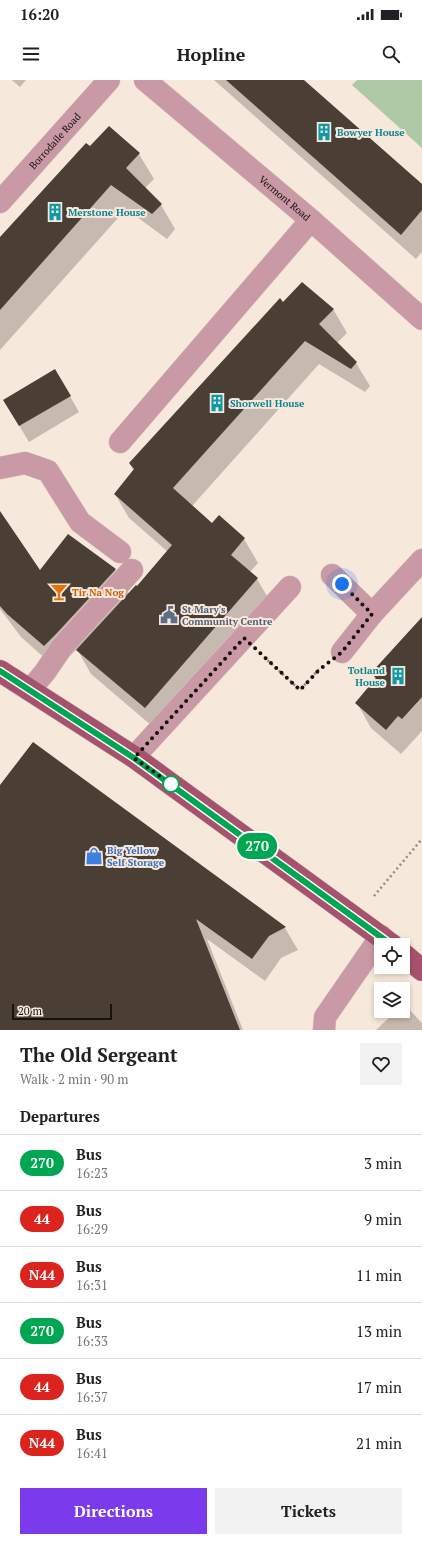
<!DOCTYPE html>
<html lang="en">
<head>
<meta charset="utf-8">
<style>
  :root { --surface:#fff; --page:#f2f2f2; --text:#202124; --muted:#757577; --line:#e0e0e0; --accent:#7c3aed }
  body { margin:0; font-family:"PT Serif",serif; background:var(--page); color:var(--text); height:100vh; display:flex; flex-direction:column; font-size:15px; white-space:nowrap }
  * { box-sizing:border-box; margin:0 }
  p { font-size:13px; color:var(--muted) }
  .icon { flex:none; width:22px; height:22px; fill:none; stroke:currentColor; stroke-width:2; stroke-linecap:round; stroke-linejoin:round }
  .map { position:relative; height:950px; overflow:hidden }
  .side { display:flex; flex-direction:column; background:var(--surface); flex:1 }
  .side>* { flex:none }
  .badge { padding:0 8px; border-radius:13px; font-size:14px; line-height:26px }
  .controls { position:absolute; left:374px; top:858px; display:grid; gap:8px }
  .controls a { display:grid; place-items:center; width:36px; height:36px; border-radius:0px; background:var(--surface); box-shadow:0 2px 6px #0003; font-size:20px }
  .scale { position:absolute; left:12px; bottom:10px; width:100px; box-sizing:border-box; padding-left:4px; border:2px solid #17120e; border-top:0; font-size:11px; line-height:14px; white-space:nowrap; color:#17120e; -webkit-text-stroke:3px #f7e8dc; paint-order:stroke }
  .you { position:absolute; width:20px; height:20px; margin:-10px; border:3px solid #fff; border-radius:50%; background:#1a73e8; box-shadow:0 0 0 6px #1a73e833 }
  .map>.badge { position:absolute; translate:-50% -50%; box-shadow:0 0 0 2px #fff }
  h2 { padding:0 20px; font-size:15px; line-height:36px }
  .round { display:grid; place-items:center; flex:none; width:42px; height:42px; border-radius:0px; background:var(--page) }
  .headline { display:flex; align-items:center; justify-content:space-between; height:68px; padding:0 20px }
  h1 { font-size:19px; font-weight:700; line-height:30px }
  .primary-button { display:flex; gap:8px; margin-top:auto; padding:8px 20px }
  .primary-button a { flex:1; height:46px; border-radius:0px; background:var(--accent); color:#fff; font-size:16px; font-weight:700; line-height:46px; text-align:center }
  .primary-button a+a { background:var(--page); color:var(--text) }
  ul { padding:0; list-style:none }
  li { display:flex; align-items:center; gap:12px; height:56px; padding:0 20px; border-top:1px solid var(--line) }
  li div { flex:1 }
  li b { display:block; font-size:15px }
  li em { font-style:normal }
  li .badge { min-width:44px; font-weight:700; text-align:center }
  .status { display:flex; justify-content:space-between; align-items:center; height:28px; padding:0 20px; background:var(--surface); direction:ltr }
  .status svg { height:11px; fill:currentColor }
  header { display:flex; justify-content:space-between; align-items:center; height:52px; padding:0 20px; background:var(--surface); font-size:18px; font-weight:700 }
  .map>svg:first-child { display:block }
  .green { fill:#adc9a5 }
  .shadow { fill:#0003 }
  .building { fill:#4a3e35 }
  .lines { fill:none; stroke-linecap:round; stroke-linejoin:round }
  .minor-casing { stroke:#d3c6bb; stroke-width:23 }
  .major-casing { stroke:#d3c6bb; stroke-width:23 }
  .path { stroke:#958b82; stroke-width:2.5; stroke-dasharray:2 3; stroke-linecap:butt }
  .minor { stroke:#ca99a6; stroke-width:22 }
  .major { stroke:#a7526d; stroke-width:22 }
  .line-casing { stroke:#fff; stroke-width:9 }
  .line { stroke:#00a651; stroke-width:6 }
  .walk { stroke:#17120e; stroke-width:4; stroke-dasharray:0 7.2 }
  .stop-dot { fill:#fff; stroke:#00a651; stroke-width:2 }
  .labels { text-anchor:middle; dominant-baseline:central; stroke-width:4; stroke-linejoin:round; paint-order:stroke }
  .culture-label { font-size:10px; font-weight:bold; fill:#0d838f; stroke:#f7e8dc; text-anchor:start }
  .street-label { font-size:10px; fill:#17120e; stroke:#f7e8dc }
  .food-label { font-size:10px; font-weight:bold; fill:#c56008; stroke:#f7e8dc; text-anchor:start }
  .service-label { font-size:10px; font-weight:bold; fill:#4e5e75; stroke:#f7e8dc; text-anchor:start }
  .shop-label { font-size:10px; font-weight:bold; fill:#366cbe; stroke:#f7e8dc; text-anchor:start }
</style>
</head>
<body>
<div class="status"><b>16:20</b><svg viewBox="0 0 49 12"><path d="M0 12V9h3v3zM5 12V6h3v6zM10 12V3h3v9zM15 12V0h3v12zM26 1h20v11H26zM47 4h2v5h-2z"/></svg></div>
<header><svg class="icon" aria-label="menu" viewBox="0 0 24 24"><path d="M4 6h16M4 12h16M4 18h16"/></svg>Hopline<svg class="icon" aria-label="search" viewBox="0 0 24 24"><circle cx="10" cy="10" r="6"/><path d="M15 15l6 6"/></svg></header>
<div class="map">
<svg width="422" height="950" viewBox="0 0 422 950">
  <rect width="100%" height="100%" fill="#f7e8dc"/>
  <path class="green" d="M357,0h65v68l-70,-63z"/>
  <path class="shadow" d="M12,0h14l-6,7z
    M214,0h89l119,105v67l-6,7z
    M90,67l49,7 15,25 -9,9 16,17 14,24 -8,10 -41,-30 -126,141v-111z
    M283,223l50,6 14,24 -10,10 19,20 14,23 -5,6 -46,-28 -127,142 20,18 32,15 14,24 -8,9 7,7 14,24 -112,129 -68,-58 -14,-25 -20,20 -36,-32 -21,-28v-96l40,59 75,-2 14,24 8,-7 31,-35 -39,-34 -14,-24 19,-23 -4,-7z
    M55,290l24,42 -50,30 -25,-42z
    M422,538v113l-21,23 -30,-26 -14,-25 19,-23 -4,-7z
    M33,663l252,185 13,22 -17,8 -16,23 -58,-42 36,91h-243v-243z
    M404,924l18,19v7h-46l20,-19h7z"/>
  <path class="building" d="M226,0h78l118,104v26l-21,25z
    M109,46l31,27 -14,15 36,36 -10,10 -41,-29 -111,125v-73l86,-94 4,3z
    M302,202l32,27 -15,15 38,38 -6,7 -46,-28 -132,147 39,35 7,-8 26,23 -14,17 27,23 -113,130 -69,-58 60,-65 1,1 35,-41 -58,-51 20,-25 -5,-6 151,-165 3,4z
    M55,289l16,27 -52,30 -16,-26z
    M0,431l40,59 28,-36 48,35 -59,64 -13,13 -37,-32 -7,-8z
    M422,537v80l-20,22 -4,-3 -12,14 -31,-27 21,-25 -5,-5z
    M33,662l253,185 -17,9 -17,23 -56,-40 44,111h-240v-245z"/>
  <g class="lines">
    <g class="minor-casing">
      <g id="minor">
        <path id="s1" d="M145,0l166,140 111,99"/>
        <path id="s2" d="M0,122l109,-122"/>
        <path d="M120,362l191,-222"/>
        <path d="M0,388l25,-5 23,8 32,51 40,30"/>
        <path d="M332,495l40,39"/>
        <path d="M342,572l30,-38 50,-54"/>
        <path d="M30,610l15,-18 17,-25 70,-77"/>
        <path d="M134,677l156,-170"/>
        <path d="M324,950l1,-13 56,-81"/>
      </g>
    </g>
    <g class="major-casing">
      <path id="major" d="M0,591l134,86 258,188
        M403,874l19,16"/>
    </g>
    <path class="path" d="M264,577l36,33 19,-21
      M374,816l48,-57"/>
    <use href="#minor" class="minor"/>
    <use href="#major" class="major"/>
  </g>
  <g class="lines">
    <g class="line-casing">
      <path id="line" d="M0,591l134,87 258,187"/>
    </g>
    <use href="#line" class="line"/>
    <path class="walk" d="M171,704l-37,-26 110,-120 56,52 19,-20 23,-18 30,-38 -30,-30"/>
  </g>
  <defs>
    <g id="building-bare" transform="scale(1.38)"><path d="M-4-6H4V6H1V3H-1V6H-4ZM-2.5-4.3h1.7v1.8h-1.7ZM.8-4.3h1.7v1.8H.8ZM-2.5-1h1.7V.8h-1.7ZM.8-1h1.7V.8H.8Z" fill="#0f9aa8" stroke="#f7e8dc" stroke-width="2.5" paint-order="stroke"/></g>
    <g id="bar-bare" transform="scale(1.38)"><path d="M-6-5H6L.8 .8V4.5H3.5V6h-7V4.5H-.8V.8Z" fill="#e8710a" stroke="#f7e8dc" stroke-width="2.5" paint-order="stroke"/></g>
    <g id="civic-bare" transform="scale(1.38)"><path d="M-.6-6.5H3V-4.5H.6V-3L4-1V1h2V6H-6V1h2V-1L-.6-3ZM-1.2 2.5V6h2.4V2.5Z" fill="#5c6f8a" stroke="#f7e8dc" stroke-width="2.5" paint-order="stroke"/></g>
    <g id="shop-bare" transform="scale(1.38)"><path d="M-5-2.5h2.3a2.7 3.5 0 0 1 5.4 0H5L5.5 6h-11ZM-1.5-2.5h3a1.5 2.3 0 0 0-3 0Z" fill="#3f7fe0" stroke="#f7e8dc" stroke-width="2.5" paint-order="stroke"/></g>
  </defs>
  <g fill-rule="evenodd">
    <use href="#building-bare" x="324" y="52"/>
    <use href="#building-bare" x="55" y="132"/>
    <use href="#building-bare" x="217" y="323"/>
    <use href="#bar-bare" x="59" y="512"/>
    <use href="#civic-bare" x="169" y="535"/>
    <use href="#building-bare" x="398" y="596"/>
    <use href="#shop-bare" x="94" y="776"/>
  </g>
  <circle class="stop-dot" cx="171" cy="704" r="8"/>
  <g class="labels">
    <g class="culture-label">
      <text x="337" y="52">Bowyer House</text>
      <text x="68" y="132">Merstone House</text>
      <text x="230" y="323">Shorwell House</text>
      <text x="385" y="590" text-anchor="end">Totland<tspan x="385" dy="12">House</tspan></text>
    </g>
    <g class="street-label">
      <text stroke="none"><textPath href="#s2" startOffset="82">Borrodaile Road</textPath></text>
      <text stroke="none"><textPath href="#s1" startOffset="183">Vermont Road</textPath></text>
    </g>
    <g class="food-label">
      <text x="72" y="512">Tir Na Nog</text>
    </g>
    <g class="service-label">
      <text x="182" y="529">St Mary's<tspan x="182" dy="12">Community Centre</tspan></text>
    </g>
    <g class="shop-label">
      <text x="107" y="770">Big Yellow<tspan x="107" dy="12">Self Storage</tspan></text>
    </g>
  </g>
</svg>
<div class="controls">
<a><svg class="icon" aria-label="locate" viewBox="0 0 24 24"><circle cx="12" cy="12" r="6"/><path d="M12 2v4M12 18v4M2 12h4M18 12h4"/></svg></a>
<a><svg class="icon" aria-label="layers" viewBox="0 0 24 24"><path d="M12 4l9 5-9 5-9-5zM3 14l9 5 9-5"/></svg></a>
</div>
<div class="scale">20 m</div>
<div class="you" style="left:342px;top:504px"></div>
<b class="badge" style="left:257px;top:766px;background:#00a651;color:#fff">270</b>
</div>
<section class="side">
<div class="headline"><div><h1>The Old Sergeant</h1><p>Walk · 2 min · 90 m</p></div><a class="round"><svg class="icon" aria-label="heart" viewBox="0 0 24 24"><path d="M12 20l-8-8c-3-5 5-10 8-4 3-6 11-1 8 4z"/></svg></a></div>
<h2>Departures</h2>
<ul>
<li><span class="badge" style="background:#00a651;color:#fff">270</span><div><b>Bus</b><p>16:23</p></div><em>3 min</em></li>
<li><span class="badge" style="background:#dc241f;color:#fff">44</span><div><b>Bus</b><p>16:29</p></div><em>9 min</em></li>
<li><span class="badge" style="background:#dc241f;color:#fff">N44</span><div><b>Bus</b><p>16:31</p></div><em>11 min</em></li>
<li><span class="badge" style="background:#00a651;color:#fff">270</span><div><b>Bus</b><p>16:33</p></div><em>13 min</em></li>
<li><span class="badge" style="background:#dc241f;color:#fff">44</span><div><b>Bus</b><p>16:37</p></div><em>17 min</em></li>
<li><span class="badge" style="background:#dc241f;color:#fff">N44</span><div><b>Bus</b><p>16:41</p></div><em>21 min</em></li>
</ul>
<div class="primary-button"><a>Directions</a><a>Tickets</a></div>
</section>
</body>
</html>
